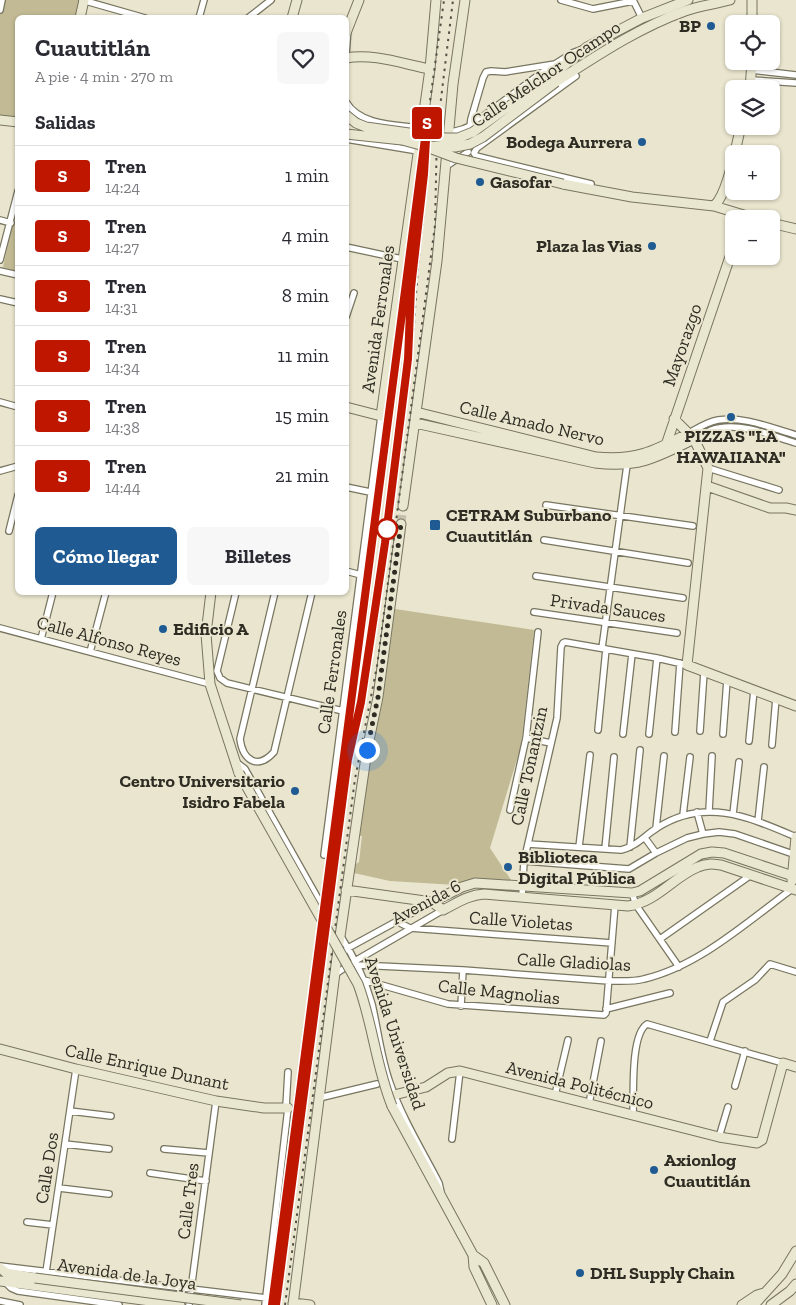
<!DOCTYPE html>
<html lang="es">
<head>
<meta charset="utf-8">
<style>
  :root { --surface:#fff; --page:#f7f7f7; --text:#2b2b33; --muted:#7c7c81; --line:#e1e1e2; --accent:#1f5b92 }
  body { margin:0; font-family:"Zilla Slab",serif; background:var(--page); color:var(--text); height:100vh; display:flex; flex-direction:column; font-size:19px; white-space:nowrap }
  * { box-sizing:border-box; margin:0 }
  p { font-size:16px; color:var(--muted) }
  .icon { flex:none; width:28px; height:28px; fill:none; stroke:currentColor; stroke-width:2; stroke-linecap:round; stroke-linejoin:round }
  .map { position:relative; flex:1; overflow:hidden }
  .side { position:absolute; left:15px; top:15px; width:334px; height:580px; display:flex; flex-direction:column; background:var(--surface); border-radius:8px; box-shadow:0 1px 4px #0004 }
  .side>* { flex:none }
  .badge { padding:0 10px; border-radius:4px; font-size:18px; line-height:32px }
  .buttons { position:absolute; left:725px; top:15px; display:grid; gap:10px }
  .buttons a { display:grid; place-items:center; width:55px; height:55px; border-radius:8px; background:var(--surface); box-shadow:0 1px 4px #0004; font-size:25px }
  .you { position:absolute; width:25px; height:25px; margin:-12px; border:4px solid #fff; border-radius:50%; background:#1a73e8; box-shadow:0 0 0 8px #1a73e833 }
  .map>.badge { position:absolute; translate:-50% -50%; box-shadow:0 0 0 2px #fff }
  h2 { padding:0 20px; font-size:19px; line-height:45px }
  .round { display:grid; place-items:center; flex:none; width:52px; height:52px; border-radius:8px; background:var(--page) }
  .head { display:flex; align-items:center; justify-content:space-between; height:85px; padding:0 20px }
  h1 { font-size:24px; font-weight:700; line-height:38px }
  .action { display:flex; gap:10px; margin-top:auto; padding:10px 20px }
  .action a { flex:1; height:58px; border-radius:8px; background:var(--accent); color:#fff; font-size:20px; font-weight:700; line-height:58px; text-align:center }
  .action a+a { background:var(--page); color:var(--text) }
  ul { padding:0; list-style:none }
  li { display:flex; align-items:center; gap:15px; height:60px; padding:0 20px; border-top:1px solid var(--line) }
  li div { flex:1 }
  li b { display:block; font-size:19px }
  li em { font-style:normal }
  li .badge { min-width:55px; font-weight:700; text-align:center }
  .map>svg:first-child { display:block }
  .green { fill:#c1ba94 }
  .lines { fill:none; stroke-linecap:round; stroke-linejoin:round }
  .secondary-tunnel { stroke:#c4c0ac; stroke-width:9; stroke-dasharray:9 4.5; stroke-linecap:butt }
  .street-casing { stroke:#787560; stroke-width:8 }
  .secondary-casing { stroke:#787560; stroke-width:11 }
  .street { stroke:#fff; stroke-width:5.5 }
  .secondary { stroke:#eae7d1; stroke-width:9 }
  .rail { stroke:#545246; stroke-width:2; stroke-dasharray:2.5 5; stroke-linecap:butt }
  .secondary-bridge-casing { stroke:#787560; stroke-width:11; stroke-linecap:butt }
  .secondary-bridge { stroke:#eae7d1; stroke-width:9 }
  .line-casing { stroke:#fff; stroke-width:11 }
  .line { stroke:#bf1600; stroke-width:8 }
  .walk { stroke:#2e2c23; stroke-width:5; stroke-dasharray:0 9 }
  .poi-dot { fill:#1f5b92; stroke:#e9e5ce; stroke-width:2 }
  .stop-dot { fill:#fff; stroke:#bf1600; stroke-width:2.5 }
  .labels { text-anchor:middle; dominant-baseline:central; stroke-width:4; stroke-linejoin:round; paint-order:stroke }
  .poi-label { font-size:18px; font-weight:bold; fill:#2e2c23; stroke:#e9e5ce; text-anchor:start }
  .street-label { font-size:18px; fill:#2e2c23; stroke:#e9e5ce }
</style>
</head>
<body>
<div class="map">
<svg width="796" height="1305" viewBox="0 0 796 1305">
  <rect width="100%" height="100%" fill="#e9e5ce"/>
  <path class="green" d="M2,0h80l-2,17 -62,1 -1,104 -17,-2v-110z
    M17,203v68l-14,-4z
    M395,609l139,21 -13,116 -31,102 21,32 -34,-1 -21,6 -66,-4 -36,-8 2,-9 3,-2 3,-26h-3l14,-94 10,-43z"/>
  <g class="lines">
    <path class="secondary-tunnel" d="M401,524l2,-18"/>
    <g class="street-casing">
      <path id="street" d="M82,0l63,18
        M561,0l32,9 40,-8
        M633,0l9,18
        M0,10l2,-10
        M199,18l5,-18
        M248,18l23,-18
        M346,55l2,-26
        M752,70l44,5
        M576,76l-99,72 -3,5 2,3 115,28
        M751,80l45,3
        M346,102c14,24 51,23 75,26
        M448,133l15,-4 7,-3 74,-55 28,-18 8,-3
        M346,139l72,12
        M445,167l23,-15 -1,-4 4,-29 12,-41 3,-6 5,-1 14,1 50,-8
        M0,220l11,3
        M346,247l56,12
        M0,260l18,-69
        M0,271l18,4
        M0,299l18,4
        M346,317l8,-24
        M0,402l18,5
        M689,433c9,-5 18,-11 29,-13 26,-4 53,8 78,15
        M694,439c8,-4 16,-10 25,-11 25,-5 53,8 77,15
        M708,468l71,22
        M0,471l18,-5
        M346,487l24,5
        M546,505l147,21
        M9,531l9,-36
        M544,540l144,23
        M346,571l15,4
        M536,576l147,22
        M236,592l-19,79 3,7 7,5 116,28
        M275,592l-35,147c3,22 18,31 34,13l38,-160
        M534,612l143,21
        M0,628l210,56
        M41,639l12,-47
        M602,648l25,-183
        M90,652l16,-60
        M598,730l8,-81
        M700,731l4,-59
        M675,732l5,-69
        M623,734l9,-80
        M649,734l8,-76
        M723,734l4,-54
        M526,738l25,5
        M749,741l5,-51
        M772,745l4,-47
        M236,762l9,7 75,133
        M510,810l16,-72 12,-106
        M709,811l3,-55
        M697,812l6,22
        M733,814l6,-52
        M683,815l7,-58
        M758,821l6,-54
        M656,828l8,-72
        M645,838l11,15
        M528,844l93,6c15,-3 24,-15 36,-22 48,-31 92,-11 139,9
        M579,847l11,-92
        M630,847l10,-97
        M605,849l9,-92
        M324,855l57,-439
        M524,861l105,8 27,-16 31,-15 16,-4 16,-2 16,2 58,20
        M632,893l4,12 43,62
        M522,897l2,-36 33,-143 4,-71 2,-4 2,-1 92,16 30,7
        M398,922l12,6 202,15
        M340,935c14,22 25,44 32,69 6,26 9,54 18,79 12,35 32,67 49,100l2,9
        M660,939l91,-64
        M339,955l9,-7 84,-46
        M358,965l105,5 146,11c12,0 24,1 35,-2 55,-13 103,-57 148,-90
        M334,975l21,-14 88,-51
        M364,980l84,24 156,11 2,-2 9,-108
        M461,1006l2,-36
        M606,1009l64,-16
        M710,1041l13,-39 32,-22 15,-16 26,8
        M735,1086l10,-35
        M555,1095l13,-55
        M319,1098l58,-14
        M589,1104l12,-63
        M286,1107l2,-35
        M70,1111l41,5
        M633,1116c1,-21 -3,-81 14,-92l136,39
        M719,1137l9,-30
        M452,1139l8,-68
        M65,1144l44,5
        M164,1149l45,4
        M150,1173l56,8
        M59,1188l50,6
        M27,1222l26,3
        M0,1266l266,32
        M46,1272l30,-203
        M5,1282l6,6 7,3 101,14
        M0,1301l20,4
        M189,1305l27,-204
        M265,1305l23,-197"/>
    </g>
    <g class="secondary-casing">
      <path id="secondary" d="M752,0v24
        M80,18l4,-18
        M292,18l5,-18
        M346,33l13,-33
        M346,58c28,-5 57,6 84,11
        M550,77l37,-30 55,-29 46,-18
        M556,82c42,-27 82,-54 129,-71 14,-5 30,-7 45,-11
        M750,89l2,-28
        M0,120l18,2
        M563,184l69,13 82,9 43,13
        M714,206c14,-12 22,-61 27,-80
        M771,223l25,6
        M346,407l35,9 49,-347 6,-69
        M416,412l180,45c40,4 58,-6 93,-24
        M674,419l20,20 14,29 -21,197 109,41
        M415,423l180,40c44,5 61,-5 99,-24
        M665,448l69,-203
        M707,486l63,22h16l10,2
        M403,506l34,-245 16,-177 12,-84
        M211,592l-5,42 4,50 29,89
        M792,881l4,-44
        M346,890l86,12 11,8c14,-7 25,-15 41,-16l144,12c29,-4 45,-29 70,-39 8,-4 15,-3 23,-2l75,25
        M432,902l30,-15 13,-4 157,10 8,-2 61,-37 11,-2 12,1 72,24
        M0,1049l76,20 140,32 48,7h24
        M394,1095l32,-8 22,-14 12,-2 259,66 38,6 5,-3 21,-77 13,4
        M392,1106l81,149 1,12 18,38
        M473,1255l11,8 21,42
        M0,1268l6,5 29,5
        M0,1281l180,24
        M293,1303l17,2
        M293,1305l44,-348 30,-207 11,-53 23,-173
        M742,1305l15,-10 7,-2
        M754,1305l28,-31 14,-23
        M771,1305l19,-14 6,-7"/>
    </g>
    <use href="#street" class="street"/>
    <use href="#secondary" class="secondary"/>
    <path class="rail" d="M412,353l6,-87 11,-102
      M353,736l8,-34 24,-159 24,-198
      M272,1305l148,-1132 24,-173
      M285,1305l70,-526 22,-113 58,-441 2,-93 16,-132"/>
    <g class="secondary-bridge-casing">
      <path id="secondary-bridge" d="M346,115l10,8 10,4 79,11h13l15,-6 77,-55
        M346,134l56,6 22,6 31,1 15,-3 13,-7 73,-55
        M432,149l24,9 107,26
        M239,773l119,211c15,40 18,83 34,122
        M35,1278l206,27"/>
    </g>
    <use href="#secondary-bridge" class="secondary-bridge"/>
  </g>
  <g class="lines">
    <g class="line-casing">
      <path id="line" d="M272,1305l155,-1182 -3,51 -13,114 -3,71 -23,184 -24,159 -13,57 -72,546"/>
    </g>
    <use href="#line" class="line"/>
    <path class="walk" d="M367,750l11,-53 23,-173 -14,5"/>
  </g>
  <g class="poi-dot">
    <circle cx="711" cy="26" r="5"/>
    <circle cx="642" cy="142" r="5"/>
    <circle cx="480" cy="182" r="5"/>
    <circle cx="652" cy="246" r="5"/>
    <circle cx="731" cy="417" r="5"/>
    <rect x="429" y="519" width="12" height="12" rx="2.5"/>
    <circle cx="163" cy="629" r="5"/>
    <circle cx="295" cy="791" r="5"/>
    <circle cx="508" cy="867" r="5"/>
    <circle cx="654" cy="1170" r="5"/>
    <circle cx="580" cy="1273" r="5"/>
  </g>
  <circle class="stop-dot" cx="387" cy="529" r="10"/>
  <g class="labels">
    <g class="poi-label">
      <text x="701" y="26" text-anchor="end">BP</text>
      <text x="632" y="142" text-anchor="end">Bodega Aurrera</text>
      <text x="490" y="182">Gasofar</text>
      <text x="642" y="246" text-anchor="end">Plaza las Vias</text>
      <text x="731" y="436" text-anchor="middle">PIZZAS "LA<tspan x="731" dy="21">HAWAIIANA"</tspan></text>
      <text x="446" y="515">CETRAM Suburbano<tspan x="446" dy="21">Cuautitlán</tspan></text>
      <text x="173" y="629">Edificio A</text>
      <text x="285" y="781" text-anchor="end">Centro Universitario<tspan x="285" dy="21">Isidro Fabela</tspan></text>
      <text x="518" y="857">Biblioteca<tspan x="518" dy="21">Digital Pública</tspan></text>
      <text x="664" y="1160">Axionlog<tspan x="664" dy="21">Cuautitlán</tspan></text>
      <text x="590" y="1273">DHL Supply Chain</text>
    </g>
    <g class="street-label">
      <text transform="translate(546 74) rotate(-34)">Calle Melchor Ocampo</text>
      <text transform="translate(378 319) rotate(-82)">Avenida Ferronales</text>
      <text transform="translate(682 345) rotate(-71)">Mayorazgo</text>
      <text transform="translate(532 423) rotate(13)">Calle Amado Nervo</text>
      <text transform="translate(608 608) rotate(8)">Privada Sauces</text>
      <text transform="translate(109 641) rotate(15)">Calle Alfonso Reyes</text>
      <text transform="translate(332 672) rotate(-82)">Calle Ferronales</text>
      <text transform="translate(529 766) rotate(-78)">Calle Tonantzin</text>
      <text transform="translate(426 902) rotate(-28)">Avenida 6</text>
      <text transform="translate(521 921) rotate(4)">Calle Violetas</text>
      <text transform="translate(574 962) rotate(3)">Calle Gladiolas</text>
      <text transform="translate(499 992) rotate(6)">Calle Magnolias</text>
      <text transform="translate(395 1033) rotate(72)">Avenida Universidad</text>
      <text transform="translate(147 1067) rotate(12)">Calle Enrique Dunant</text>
      <text transform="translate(580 1085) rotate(14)">Avenida Politécnico</text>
      <text transform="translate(47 1168) rotate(-81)">Calle Dos</text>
      <text transform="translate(188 1201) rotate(-83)">Calle Tres</text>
      <text transform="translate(127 1274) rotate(8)">Avenida de la Joya</text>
    </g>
  </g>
</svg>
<div class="buttons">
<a><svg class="icon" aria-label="locate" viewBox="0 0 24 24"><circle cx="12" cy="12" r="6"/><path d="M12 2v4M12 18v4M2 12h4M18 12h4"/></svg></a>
<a><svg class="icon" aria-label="layers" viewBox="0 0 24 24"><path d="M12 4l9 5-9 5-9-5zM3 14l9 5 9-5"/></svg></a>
<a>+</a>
<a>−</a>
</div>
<div class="you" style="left:367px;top:750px"></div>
<b class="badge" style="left:427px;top:123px;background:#bf1600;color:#fff">S</b>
<section class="side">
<div class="head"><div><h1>Cuautitlán</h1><p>A pie · 4 min · 270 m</p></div><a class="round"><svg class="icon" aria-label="heart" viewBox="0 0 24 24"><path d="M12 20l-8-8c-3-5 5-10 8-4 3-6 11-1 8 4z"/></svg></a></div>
<h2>Salidas</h2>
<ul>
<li><span class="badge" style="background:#bf1600;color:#fff">S</span><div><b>Tren</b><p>14:24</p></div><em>1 min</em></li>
<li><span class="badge" style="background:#bf1600;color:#fff">S</span><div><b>Tren</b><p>14:27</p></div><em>4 min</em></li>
<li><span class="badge" style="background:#bf1600;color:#fff">S</span><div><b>Tren</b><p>14:31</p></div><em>8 min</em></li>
<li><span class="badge" style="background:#bf1600;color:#fff">S</span><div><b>Tren</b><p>14:34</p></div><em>11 min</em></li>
<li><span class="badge" style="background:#bf1600;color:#fff">S</span><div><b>Tren</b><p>14:38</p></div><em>15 min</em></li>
<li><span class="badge" style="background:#bf1600;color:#fff">S</span><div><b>Tren</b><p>14:44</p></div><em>21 min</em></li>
</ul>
<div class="action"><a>Cómo llegar</a><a>Billetes</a></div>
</section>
</div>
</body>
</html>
